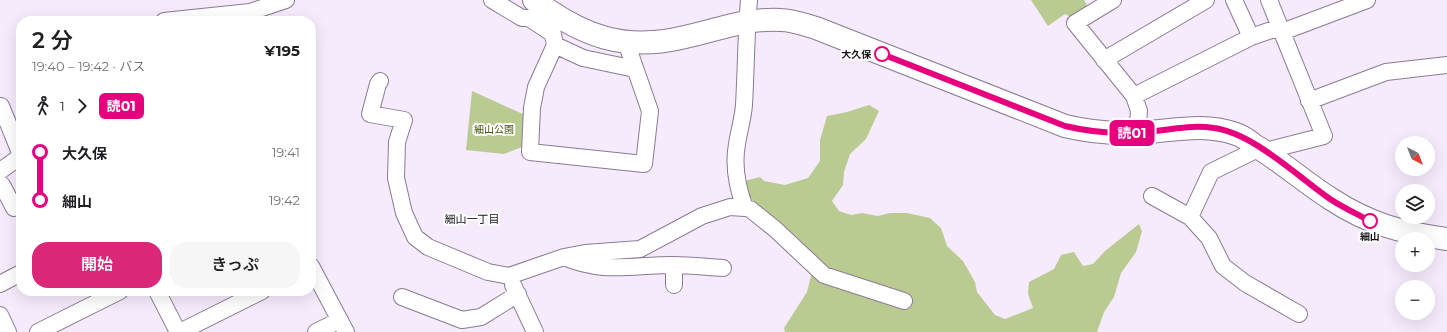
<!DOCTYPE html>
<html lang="ja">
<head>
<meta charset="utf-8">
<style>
  :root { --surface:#fff; --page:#f6f6f6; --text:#202124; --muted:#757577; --accent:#db2777 }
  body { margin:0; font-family:Montserrat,"Noto Sans JP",sans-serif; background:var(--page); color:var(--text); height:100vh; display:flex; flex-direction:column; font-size:15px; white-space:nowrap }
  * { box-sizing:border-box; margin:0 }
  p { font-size:13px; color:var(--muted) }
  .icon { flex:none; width:22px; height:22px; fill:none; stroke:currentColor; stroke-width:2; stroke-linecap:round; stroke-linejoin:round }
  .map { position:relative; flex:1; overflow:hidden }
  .sheet { position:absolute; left:16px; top:16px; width:300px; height:280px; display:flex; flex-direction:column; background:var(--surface); border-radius:16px; box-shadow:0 4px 16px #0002 }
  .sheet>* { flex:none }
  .badge { padding:0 8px; border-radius:6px; font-size:14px; line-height:26px }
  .needle { width:26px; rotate:138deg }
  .fabs { position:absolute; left:1395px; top:136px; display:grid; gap:8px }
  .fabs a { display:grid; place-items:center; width:40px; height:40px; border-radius:50%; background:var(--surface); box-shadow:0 4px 16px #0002; font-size:20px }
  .map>.badge { position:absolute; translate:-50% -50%; box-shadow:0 0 0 2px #fff }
  .legs { display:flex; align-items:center; gap:6px; height:44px; padding:0 16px; font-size:13px }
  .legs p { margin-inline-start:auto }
  .head { display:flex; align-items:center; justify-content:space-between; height:68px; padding:0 16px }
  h1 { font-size:22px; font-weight:600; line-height:30px }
  .cta { display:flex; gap:8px; margin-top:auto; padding:8px 16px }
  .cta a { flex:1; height:46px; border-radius:16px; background:var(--accent); color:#fff; font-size:16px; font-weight:600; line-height:46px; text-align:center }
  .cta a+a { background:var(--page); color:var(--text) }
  ul { padding:0 16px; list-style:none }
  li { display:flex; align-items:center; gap:14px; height:48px; font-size:15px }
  li i { display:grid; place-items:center; width:6px; height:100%; margin:0 5px; background:currentColor }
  li i::after { content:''; width:10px; height:10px; margin:-5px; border:3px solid; border-radius:50%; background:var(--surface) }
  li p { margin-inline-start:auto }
  li:first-child i { background:linear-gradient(#0000 50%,currentColor 0) }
  li:last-child i { background:linear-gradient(currentColor 50%,#0000 0) }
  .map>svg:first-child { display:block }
  .green { fill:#bacb91 }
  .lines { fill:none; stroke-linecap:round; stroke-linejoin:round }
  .minor-casing { stroke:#8b7a93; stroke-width:18 }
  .secondary-casing { stroke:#8b7a93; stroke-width:24 }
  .minor { stroke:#fff; stroke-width:16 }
  .secondary { stroke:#fff; stroke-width:22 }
  .line-1-casing { stroke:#fff; stroke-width:9 }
  .line-1 { stroke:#e6007e; stroke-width:6 }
  .stop-1-dot { fill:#fff; stroke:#e6007e; stroke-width:2 }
  .labels { text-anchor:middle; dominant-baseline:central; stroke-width:4; stroke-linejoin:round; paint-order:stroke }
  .stop-label { font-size:10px; font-weight:bold; fill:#17111a; stroke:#fff; text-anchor:end }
  .park-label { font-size:10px; fill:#45550c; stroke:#fff }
  .neighbourhood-label { font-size:11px; fill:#17111a; stroke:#fff }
</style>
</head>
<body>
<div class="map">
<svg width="1447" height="332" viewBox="0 0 1447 332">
  <rect width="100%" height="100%" fill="#f6ebfc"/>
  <path class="green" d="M1031,0h53l4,7 -18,10 -5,-3 -17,12z
    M472,91l53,24 -3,32 -18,7 -38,-4z
    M869,105l10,6 -13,28 -16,15 -6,18 -1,13 -11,16 7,10 12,4 11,-2 16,3 12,-3h17l23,5 11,10 6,18 16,15 12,21 2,10 18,23 10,4 28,-11 -5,-14 1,-12 25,-13 7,-14 13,-3 9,14 10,-2 12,-13 34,-27 3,7 -6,21 -15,21 -7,24 -10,15 -7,20h-312l-1,-4 23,-36 5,-20 -22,-34 -42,-43 -4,-14 16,-4 4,4 21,4 23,-7 12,-17v-21l7,-24 20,-4z"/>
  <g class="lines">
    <g class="minor-casing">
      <path id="minor" d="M492,0l30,18h7l24,16 2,11
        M1113,0l-38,23 59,73 5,15 -2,22
        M1234,0l17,37
        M164,21l86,-9 36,-12
        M1282,32l85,-32
        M626,42l24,69 -6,53 -114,-12 2,-44 4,-21 19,-42 28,13 52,11
        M1104,60l102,-60
        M380,81l-2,3 -8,30 34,6 -7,22 -1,36 8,35 11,24 13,10 60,25 21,4 55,-19 21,-4 55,-4 62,-33 28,-9 15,1 5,1 25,20 49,46 80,26
        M1134,96l117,-59 29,-10
        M1309,101l77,-29 61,-7
        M1,106l20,49
        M1260,148l-49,24 -21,45 19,21 14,28 22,17 54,31
        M1265,151l59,-15 -55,-136
        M0,171l21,-15
        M2,185l12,23 7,-3
        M1152,196l38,21
        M745,208c-8,-21 -12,-42 -8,-64 2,-13 6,-26 7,-39 2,-35 2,-70 5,-105
        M564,257c39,17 68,8 109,8 17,0 33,2 50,3
        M674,265v20
        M311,266l35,66
        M0,284l21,-11
        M513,285l22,47
        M157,291l21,41
        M402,297l60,23 19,-3 37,-23
        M0,315l8,17
        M38,332l82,-41
        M180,332l82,-41
        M316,332l24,-12"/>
    </g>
    <g class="secondary-casing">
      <path id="secondary" d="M534,0c48,36 90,52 151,37 33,-7 60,-19 96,-17 11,0 24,5 35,8l249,98c25,6 47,8 72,7 34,-2 67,-11 99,1 7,2 13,7 18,11 27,16 50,37 77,54 38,25 72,34 116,40"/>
    </g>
    <use href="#minor" class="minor"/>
    <use href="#secondary" class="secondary"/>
  </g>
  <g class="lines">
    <g class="line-1-casing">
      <path id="line-1" d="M882,54l183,72c25,6 47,8 73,7 25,-2 51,-9 76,-5 39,5 83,48 116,71 12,8 27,15 40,22"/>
    </g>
    <use href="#line-1" class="line-1"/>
  </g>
  <g class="stop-1-dot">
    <circle cx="882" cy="54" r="7"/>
    <circle cx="1370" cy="221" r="7"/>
  </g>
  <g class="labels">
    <g class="stop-label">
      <text x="871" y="54">大久保</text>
      <text x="1370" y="236" text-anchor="middle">細山</text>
    </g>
    <g class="park-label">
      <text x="494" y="129">細山公園</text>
    </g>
    <g class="neighbourhood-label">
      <text x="472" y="219">細山一丁目</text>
    </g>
  </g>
</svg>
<div class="fabs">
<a><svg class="needle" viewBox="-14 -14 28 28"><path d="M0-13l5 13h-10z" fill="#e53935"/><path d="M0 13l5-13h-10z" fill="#757577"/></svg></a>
<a><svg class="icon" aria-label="layers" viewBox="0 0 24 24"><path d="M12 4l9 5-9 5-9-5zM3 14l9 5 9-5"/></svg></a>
<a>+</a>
<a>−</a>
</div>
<b class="badge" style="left:1132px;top:133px;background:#e6007e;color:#fff">読01</b>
<section class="sheet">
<div class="head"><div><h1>2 分</h1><p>19:40 – 19:42 · バス</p></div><b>¥195</b></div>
<div class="legs"><svg class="icon" aria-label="walk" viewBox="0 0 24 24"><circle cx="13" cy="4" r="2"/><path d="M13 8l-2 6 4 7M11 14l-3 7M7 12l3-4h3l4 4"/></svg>1<svg class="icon" aria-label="forward" viewBox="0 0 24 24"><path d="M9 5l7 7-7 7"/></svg><b class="badge" style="background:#e6007e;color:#fff">読01</b></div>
<ul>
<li><i style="color:#e6007e"></i><b>大久保</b><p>19:41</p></li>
<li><i style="color:#e6007e"></i><b>細山</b><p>19:42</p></li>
</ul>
<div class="cta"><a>開始</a><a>きっぷ</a></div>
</section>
</div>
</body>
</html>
